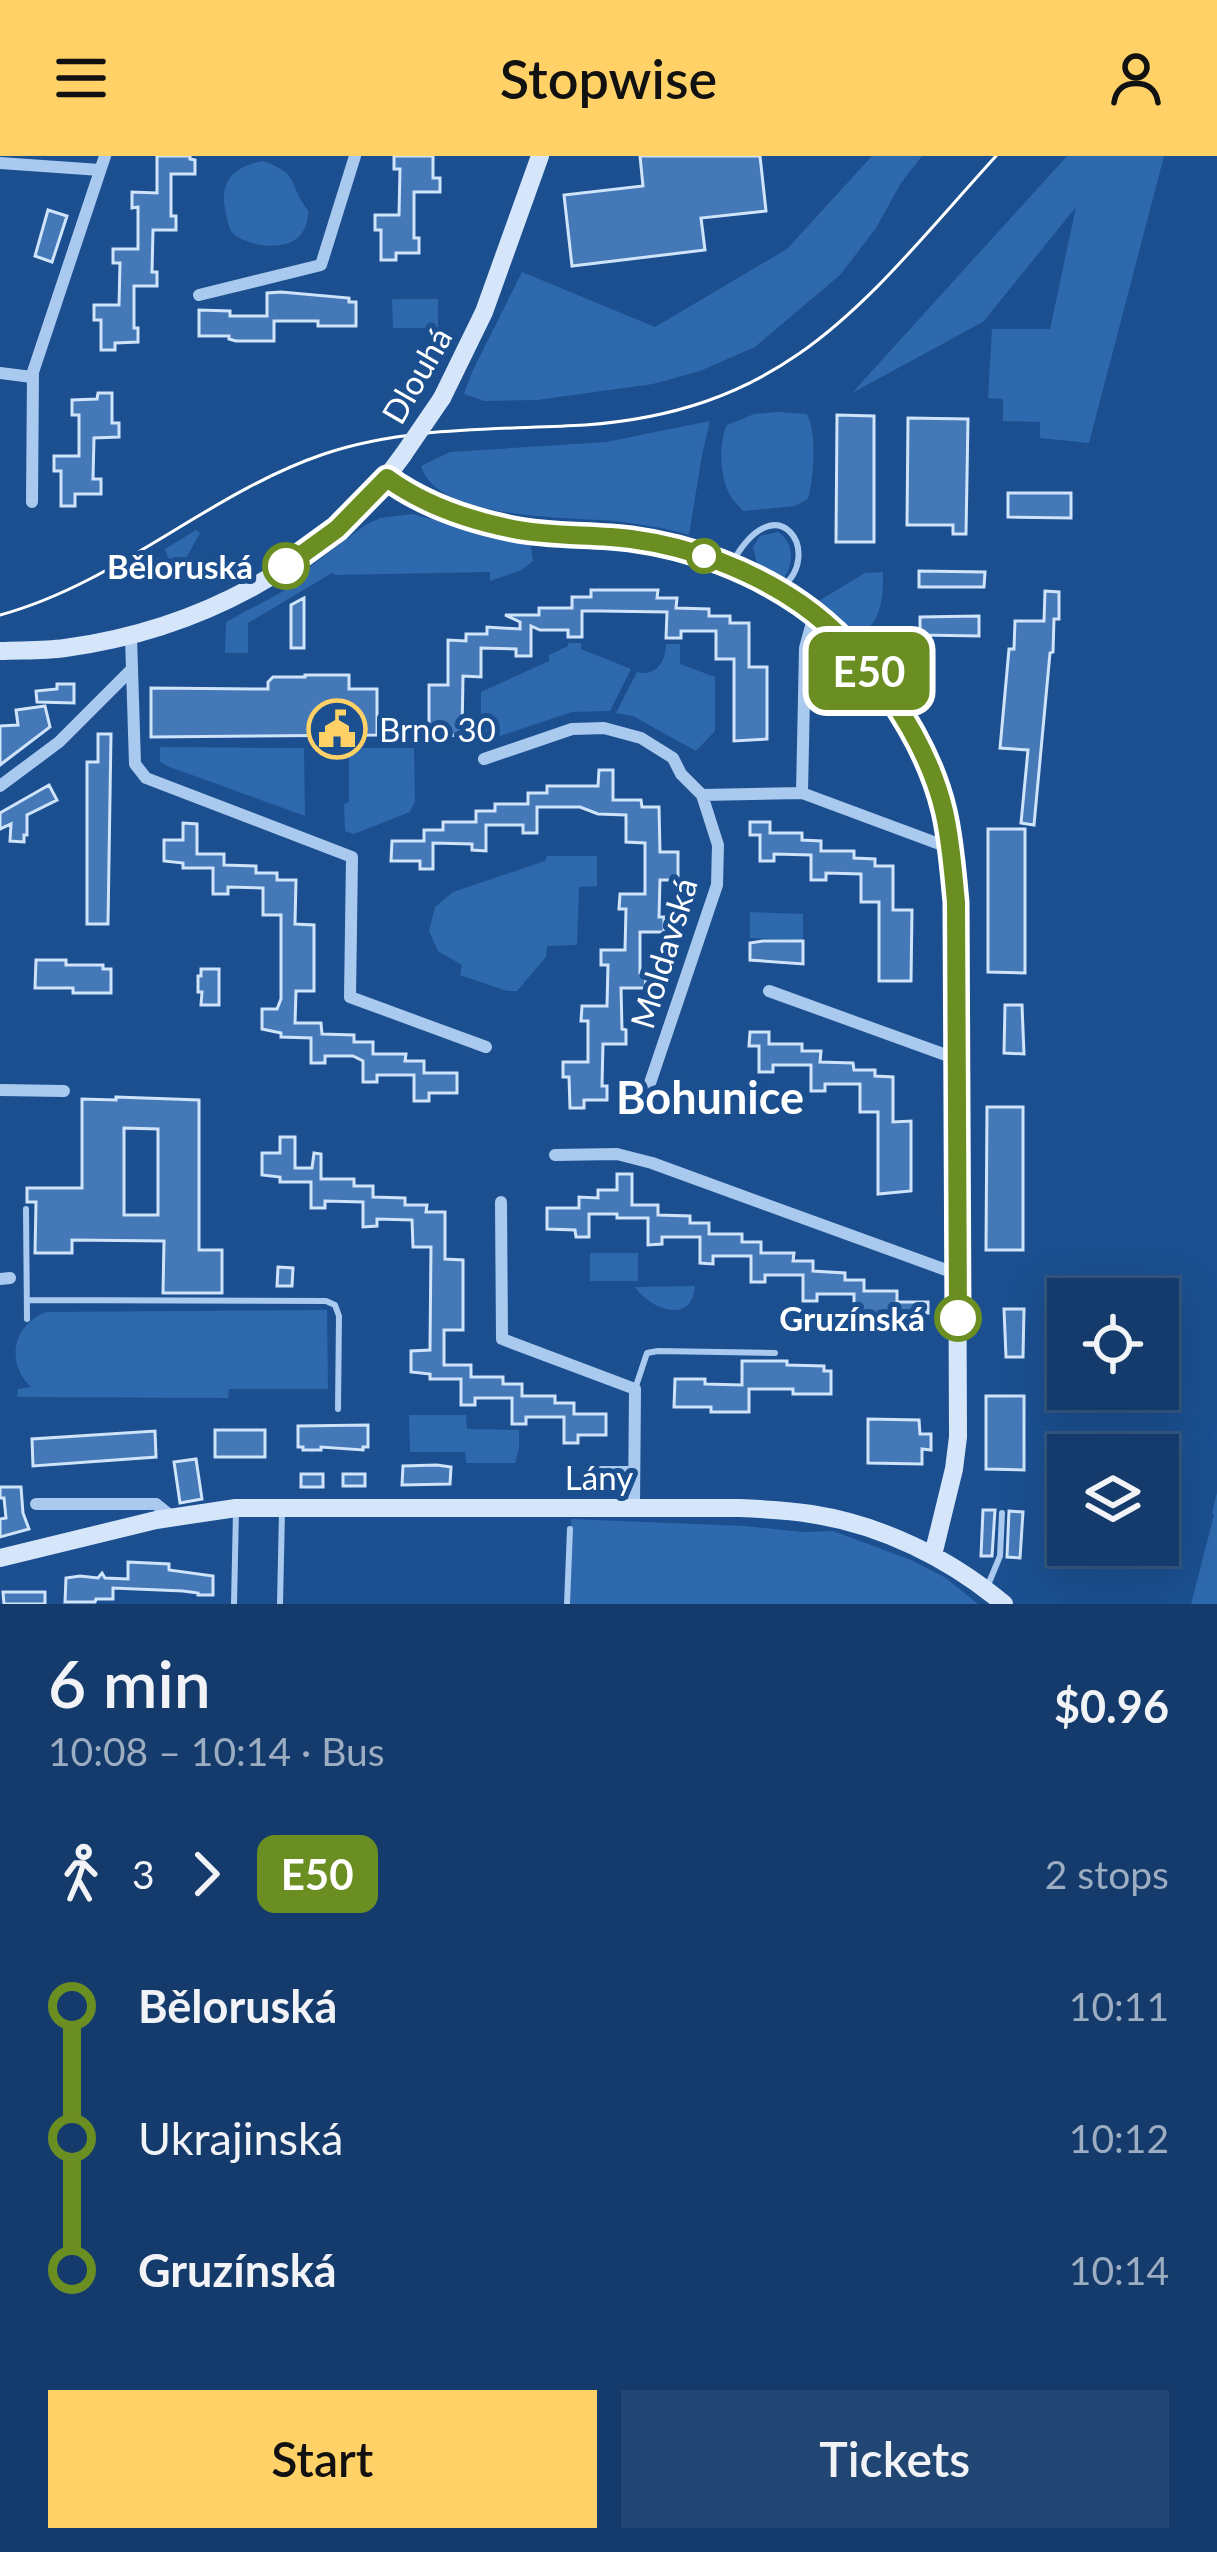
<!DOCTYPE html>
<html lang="en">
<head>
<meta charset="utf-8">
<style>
  :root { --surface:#143b6b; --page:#214673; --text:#f1f3f6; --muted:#9dadc1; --line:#33557e; --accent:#ffd166 }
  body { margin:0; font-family:Lato,sans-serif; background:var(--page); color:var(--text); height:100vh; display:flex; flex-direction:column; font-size:45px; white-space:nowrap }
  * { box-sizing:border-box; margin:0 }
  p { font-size:39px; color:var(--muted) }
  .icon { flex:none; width:66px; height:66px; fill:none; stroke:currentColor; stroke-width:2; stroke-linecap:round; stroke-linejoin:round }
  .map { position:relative; height:1448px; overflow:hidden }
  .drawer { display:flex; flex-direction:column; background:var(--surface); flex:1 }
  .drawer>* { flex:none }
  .badge { padding:0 24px; border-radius:18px; font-size:42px; line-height:78px }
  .fabs { position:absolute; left:1047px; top:1122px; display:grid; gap:24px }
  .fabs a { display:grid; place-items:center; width:132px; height:132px; border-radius:0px; background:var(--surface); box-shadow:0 12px 48px #0002,0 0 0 3px var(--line); font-size:60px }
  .map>.badge { position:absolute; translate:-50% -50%; box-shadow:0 0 0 6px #fff }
  .legs { display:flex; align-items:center; gap:18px; height:132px; padding:0 48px; font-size:39px }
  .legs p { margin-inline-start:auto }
  .summary { display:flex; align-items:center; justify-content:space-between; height:204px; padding:0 48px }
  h1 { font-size:66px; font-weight:600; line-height:90px }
  .primary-button { display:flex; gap:24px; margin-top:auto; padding:24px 48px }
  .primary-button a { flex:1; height:138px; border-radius:0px; background:var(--accent); color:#111; font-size:48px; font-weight:600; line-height:138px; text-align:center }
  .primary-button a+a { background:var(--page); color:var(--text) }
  ul { padding:0 48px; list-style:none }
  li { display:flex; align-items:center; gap:42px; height:132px; font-size:45px }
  li i { display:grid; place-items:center; width:18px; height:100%; margin:0 15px; background:currentColor }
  li i::after { content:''; width:30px; height:30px; margin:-15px; border:9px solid; border-radius:50%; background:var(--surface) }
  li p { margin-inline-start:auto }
  li:first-child i { background:linear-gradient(#0000 50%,currentColor 0) }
  li:last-child i { background:linear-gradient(currentColor 50%,#0000 0) }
  header { display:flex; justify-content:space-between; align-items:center; height:156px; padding:0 48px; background:var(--accent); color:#111; font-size:54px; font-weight:600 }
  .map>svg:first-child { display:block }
  .green { fill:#2e69ad }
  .building { fill:#4478b7; stroke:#cfe3fa; stroke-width:3; fill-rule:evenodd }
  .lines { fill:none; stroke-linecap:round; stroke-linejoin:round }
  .lane { stroke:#a9c9ee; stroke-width:6 }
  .street { stroke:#a9c9ee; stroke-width:12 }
  .secondary { stroke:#d6e6fa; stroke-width:18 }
  .tram { stroke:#fff; stroke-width:3 }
  .secondary-bridge { stroke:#d6e6fa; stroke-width:18 }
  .line-1-casing { stroke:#fff; stroke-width:27 }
  .line-1 { stroke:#6b8e23; stroke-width:18 }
  .stop-1-dot { fill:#fff; stroke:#6b8e23; stroke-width:6 }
  .labels { text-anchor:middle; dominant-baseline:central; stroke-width:10; stroke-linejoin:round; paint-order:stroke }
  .street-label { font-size:33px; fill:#fff; stroke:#1b4f8f }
  .stop-label { font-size:33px; font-weight:bold; fill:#fff; stroke:#1b4f8f; text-anchor:end }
  .poi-label { font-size:33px; fill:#fff; stroke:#1b4f8f; text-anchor:start }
  .district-label { font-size:45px; font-weight:bold; fill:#fff; stroke:#1b4f8f }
</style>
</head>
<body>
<header><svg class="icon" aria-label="menu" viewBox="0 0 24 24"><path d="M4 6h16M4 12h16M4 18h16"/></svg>Stopwise<svg class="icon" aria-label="person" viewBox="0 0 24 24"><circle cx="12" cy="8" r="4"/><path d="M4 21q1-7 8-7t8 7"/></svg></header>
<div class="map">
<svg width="1217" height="1448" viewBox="0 0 1217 1448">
  <rect width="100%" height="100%" fill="#1b4f8f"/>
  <path class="green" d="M872,0h50l-21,27 -25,45 -35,46 -86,73 -55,24 -47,13 -116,16 -53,1 -20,-7 8,-22 50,-100 133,55 132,-78z
    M1067,0h97l-75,287 -49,-5v-16l-37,-1v-22l-15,-1 4,-69h58l26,-122 -93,115 -131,71z
    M263,5c38,13 25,24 45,49 1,32 -25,40 -52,34 -8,-2 -19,-5 -25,-13 -1,-1 -5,-16 -5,-18 -8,-30 7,-47 37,-52z
    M392,143h46v29h-45z
    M778,256l29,2c10,21 7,62 1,85l-13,7 -52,5c-4,-5 -10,-10 -13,-16 -10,-17 -12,-53 -3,-70l27,-11z
    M710,265l-8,34 -13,80c-24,-7 -49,-11 -75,-14 -45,-4 -178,-1 -193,-55l29,-14 156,-10z
    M412,358l110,28 9,5 2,14 -11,9 -32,11v-9l-155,3 -3,-2 -84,50v30h-23l1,-31 65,-35 7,-11 67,-51 15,-7z
    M196,374l4,3 -22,40 -4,1 -9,-25z
    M778,376c16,10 17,33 5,47h-4l-22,-15 -4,-17 7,-11z
    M883,416c0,26 0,42 -19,62h-11l-36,-32 48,-29z
    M568,487h13v6l50,20 -21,42 -38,1 -96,32 -3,-7 8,-5v-40l68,-31v-6l19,-9z
    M666,488h14v20l35,13v54l-19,20 -63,-35 -17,-3 21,-41c19,5 29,-11 29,-28z
    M160,591l144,1 1,68 -138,-50 -7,-4z
    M349,592h65l1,53 -5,11 -56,22 -9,-3 -1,-27 5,-2z
    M547,700h50v30l-18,1 -2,58 -30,1 -1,11 -29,34h-10l-47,-16 2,-10 -24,-14 -9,-20 6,-24 18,-15 92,-31z
    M750,756l53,2v26l-53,-2z
    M590,1097h48v28h-48z
    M695,1130c-3,40 -45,23 -60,1z
    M327,1154l1,79h-99l-1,9 -211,-1 1,-8 13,-2c-26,-25 -18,-62 15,-75z
    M409,1259h57l1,14 52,1v18l-4,15h-49l-1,-11h-55z
    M1217,1336v112h-26l23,-89 -2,-2z
    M571,1363l174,7 58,6 30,-1 78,29 35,18 32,26h-409z"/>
  <path class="building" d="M157,0h33v3l5,1v14h-24v42h5v14h-23l-1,42h5v14h-23v42h4v14l-23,1v7h-14v-30h-7v-15h25l1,-42h-7v-14h25v-42l-6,1v-16l25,1z
    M394,0h39v22h7v14h-26v46h5v15h-23v7h-15v-30h-6v-15h24l1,-46h-6z
    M640,0h120l6,55 -65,7 4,32 -133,16 -8,-71 79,-9z
    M48,54l19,6 -15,46 -17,-6z
    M281,136l68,6v4h7v24h-38v-5h-44v20h-38l-7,-2v-3h-30v-26l31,1v5h37v-23z
    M98,237h14v30h7v14l-25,1 -1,41h8v15h-26v12h-14v-35h-7v-15h25v-41h-7v-15l25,-1z
    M837,259l37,1v126h-38z
    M908,262l60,1 -2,115h-13v-9h-46z
    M1008,337h63v25l-63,-1z
    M155,403l8,3 5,13 -10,4 -15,-14z
    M919,415l66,1 -1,15h-65z
    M591,434h67l-1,8h20l-1,10 33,1v7h21v7h19v44h18v72l-33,2v-82h-18v-28h-35v7h-15l1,-26 -67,-1h-18v26h-14v-7h-28l-9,-4v30h-15v-7l-35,-1v29l-18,-1 -1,59 -33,2v-52h19v-45l18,1v-7h21v-7l33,2v-7l-15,-7h34v-7h33v-11h19z
    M1045,435l14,1v27h-5l-1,33 -3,1 -16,172 -13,-2 7,-73 -28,-2 9,-99h5l1,-28h29z
    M304,442v50h-13v-43z
    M979,460v20l-59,-1v-18z
    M305,519h44v14h28v46l-226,2v-49l117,1v-7l5,-5h32z
    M57,528h17v19l-37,-1 -1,-11 21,-2z
    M45,550l5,21 -50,38v-39l18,-1 -2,-15z
    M98,578h13l-3,190h-21v-162h11z
    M599,614h14v30h28l1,7h17l1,45h18v28h-18l-1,37h5v15h-24v41h5l1,15h-25l1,41 4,1v14h-23l-1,42h5v14h-23v8h-14l-1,-31h-6v-15h25v-41h-7l1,-15h25l1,-41h-7v-15h24l1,-41h-7l1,-15h25v-51l-19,-1v-27l-28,-1 -18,-7h-43v26h-14v-8h-37v26l-14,-1v-6l-39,-1v26h-13v-8h-29l1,-20h32v-11h19v-8h33v-11h19v-7h33v-11h19v-7h51z
    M49,629l8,15 -30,15v20h-3v7l-14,-1 1,-17 -11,5v-16z
    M750,666h20v11h32v7l19,1v10h33v7l21,1v7h18v44h19l-1,71h-32v-79h-18v-28l-35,-1v7h-15v-25l-37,-1v7h-14v-26h-10z
    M183,667l14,1v30h27v11l32,1v7h21v7h19l-1,44 19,1v66h-18l-1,32h26l1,11 32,1v7h19v12h33l-1,7h19v12h33v20h-28v8h-15v-26h-37v7h-14v-21l-10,-5h-28v7h-14v-25l-30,-1v-4l-19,-4v-20h15l4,-10v-84h-18v-27l-35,-1v7h-15v-26h-30v-5l-19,-2v-21h19z
    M988,673h37v144l-37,-1z
    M763,785h40v23l-53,-4v-17z
    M36,804h30v5h37v4h8v24h-38v-5h-38z
    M201,813h18v36h-18l1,-13h-4v-16h3z
    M1005,849h17l2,49 -20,-1z
    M750,876h19v12h33v7h19l-1,11 33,1 1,7h21v6l18,1v45l18,-1v70l-33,3v-82h-18v-28h-35v7h-14v-26h-38v7h-14v-26h-10z
    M116,941l83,3v150h23v43h-59l1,-52 -92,-1v13h-37l1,-51h-9v-14h55v-89l34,1zM124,972l34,1v86h-34z
    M987,951h36v143h-37z
    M280,981h15v31h17l2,-15 7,1v25h33v7h19v11l32,1v7h22l-1,7h19v47l18,1v70h-19v35h27v12h32v7h19v12h33v7h19v11h32v21h-28v8h-14v-26h-38v7h-14v-26h-37v7h-14v-26h-31v-5l-19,-2v-21l19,-1 1,-103h-18l-1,-27 -35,-1v7l-14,1v-25l-38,-1v7h-14v-26h-31v-5l-18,-2v-22h18z
    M617,1018h15v31h26v10l32,1v7h19v11h33v8h19v11h33l-1,8h20v10l32,2v7h19v11h33v11h31v11h-60v7h-14v-26h-37v7h-14v-26h-38v7h-14v-26h-38v8l-13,-1v-26h-38v7l-14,1v-27h-31v-4h-28v23h-13l-1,-7 -28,-1v-21h32v-11l19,1v-8h19z
    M278,1111l15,1 -1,18h-15z
    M1004,1153h20l-1,48h-17z
    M742,1205h45v4l37,1v5h7v23h-38v-5h-44v23h-38v-5h-37l1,-28h30v5l37,1z
    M986,1240h38v74l-38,-1z
    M868,1263l51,1 1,14h11v16l-9,-1v15l-54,-1z
    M368,1269v22h-5v3l-42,-3v3h-18v-3h-5v-21z
    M215,1274h50v27h-50z
    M155,1275l1,26 -123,9 -1,-27z
    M196,1303l6,40 -22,4 -6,-41z
    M437,1309l14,2 -1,17 -48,1 1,-19z
    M301,1318h22v13h-22z
    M343,1318h22v12h-22z
    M0,1331h21l2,26 6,16 -29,8v-18l6,-1 -2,-20h-4z
    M983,1354h12l-3,46h-11z
    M1009,1355l14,1 -3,46 -13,-1z
    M128,1406l41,2v6l44,6v19h-15v-2l-15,-2 -70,-3v11h-17l-1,3h-30l1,-24 14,-2 18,2 4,-5 3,5 23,1z
    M3,1436h42v12h-41z"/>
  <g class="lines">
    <path class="lane" d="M732,407c46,-83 92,-8 50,24
      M26,1053l1,110
      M27,1144l299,1 9,4 4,11 -1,93
      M635,1233l12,-36 11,-2 117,2
      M594,1313h40
      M988,1429l12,-29 2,-43
      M234,1448l2,-93
      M280,1448l2,-93
      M567,1448l3,-75"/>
    <path class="street" d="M0,7l100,7
      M199,139l122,-30 34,-109
      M0,217l32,4
      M32,346l1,-130 72,-216
      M814,459l-9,33 -3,145 148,55
      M131,481l4,127 11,14 206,79 -2,140 136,50
      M484,603l88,-30 32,-1 37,10 32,20 8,16 21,21 16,50 -1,40 -69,204
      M0,630l59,-44 73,-73
      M702,639l100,-2
      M769,835l188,68
      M0,934l64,1
      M555,999l62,-1 35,9 305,111
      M501,1046l1,137 133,50 -1,118
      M0,1123l10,-1
      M36,1348h120l16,13"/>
    <path class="secondary" d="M442,242l42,-86 56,-156
      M387,323l38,23 89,27 147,15 69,22 69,37 15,12 43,41 37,47 31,54 18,52 13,93 2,535 -4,32 -21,86
      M0,495c21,-1 44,0 65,-3 132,-18 259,-82 338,-193
      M0,1402l156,-38 80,-12h501c24,1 50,2 74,6 71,11 138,44 193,90"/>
    <path class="tram" d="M0,459c118,-32 209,-122 324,-161 82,-28 175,-24 261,-29 208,-15 282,-127 411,-269"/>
    <path class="secondary-bridge" d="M403,299l39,-57"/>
  </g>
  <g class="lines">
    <g class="line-1-casing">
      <path id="line-1" d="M286,410l51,-37 50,-51c37,27 81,42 126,51 39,8 79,5 118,10 60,8 121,31 170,65 64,45 125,131 143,207 7,30 9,61 12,91l2,416"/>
    </g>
    <use href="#line-1" class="line-1"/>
  </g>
  <defs>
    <g id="civic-ring" transform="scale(3)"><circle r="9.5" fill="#1b4f8f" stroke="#ffd166" stroke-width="1.5"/><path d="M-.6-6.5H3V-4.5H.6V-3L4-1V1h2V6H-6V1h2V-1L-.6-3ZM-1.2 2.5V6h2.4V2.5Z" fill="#ffd166"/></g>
  </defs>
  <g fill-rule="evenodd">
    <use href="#civic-ring" x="337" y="573"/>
  </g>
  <g class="stop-1-dot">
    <circle cx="704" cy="400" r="15"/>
    <circle cx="286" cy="410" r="21"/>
    <circle cx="958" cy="1162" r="21"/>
  </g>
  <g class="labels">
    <g class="street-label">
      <text transform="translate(416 219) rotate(-60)">Dlouhá</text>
      <text transform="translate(663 797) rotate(-73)">Moldavská</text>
      <text x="599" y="1321">Lány</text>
    </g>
    <g class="stop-label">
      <text x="253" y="410">Běloruská</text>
      <text x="925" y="1162">Gruzínská</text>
    </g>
    <g class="poi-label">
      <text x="379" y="573">Brno 30</text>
    </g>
    <g class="district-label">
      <text x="710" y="941">Bohunice</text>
    </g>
  </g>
</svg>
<div class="fabs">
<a><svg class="icon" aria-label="locate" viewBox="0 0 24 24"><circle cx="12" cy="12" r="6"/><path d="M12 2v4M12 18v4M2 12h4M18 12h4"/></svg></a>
<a><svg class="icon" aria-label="layers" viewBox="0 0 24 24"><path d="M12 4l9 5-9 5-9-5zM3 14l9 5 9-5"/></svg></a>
</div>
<b class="badge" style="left:869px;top:515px;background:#6b8e23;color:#fff">E50</b>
</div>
<section class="drawer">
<div class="summary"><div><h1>6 min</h1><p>10:08 – 10:14 · Bus</p></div><b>$0.96</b></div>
<div class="legs"><svg class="icon" aria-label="walk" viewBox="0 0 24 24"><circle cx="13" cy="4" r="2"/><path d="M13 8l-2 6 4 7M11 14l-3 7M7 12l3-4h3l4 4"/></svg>3<svg class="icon" aria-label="forward" viewBox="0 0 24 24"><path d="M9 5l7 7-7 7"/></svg><b class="badge" style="background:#6b8e23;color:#fff">E50</b><p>2 stops</p></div>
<ul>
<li><i style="color:#6b8e23"></i><b>Běloruská</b><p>10:11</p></li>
<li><i style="color:#6b8e23"></i><span>Ukrajinská</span><p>10:12</p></li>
<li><i style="color:#6b8e23"></i><b>Gruzínská</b><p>10:14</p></li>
</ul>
<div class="primary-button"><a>Start</a><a>Tickets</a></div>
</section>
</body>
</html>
